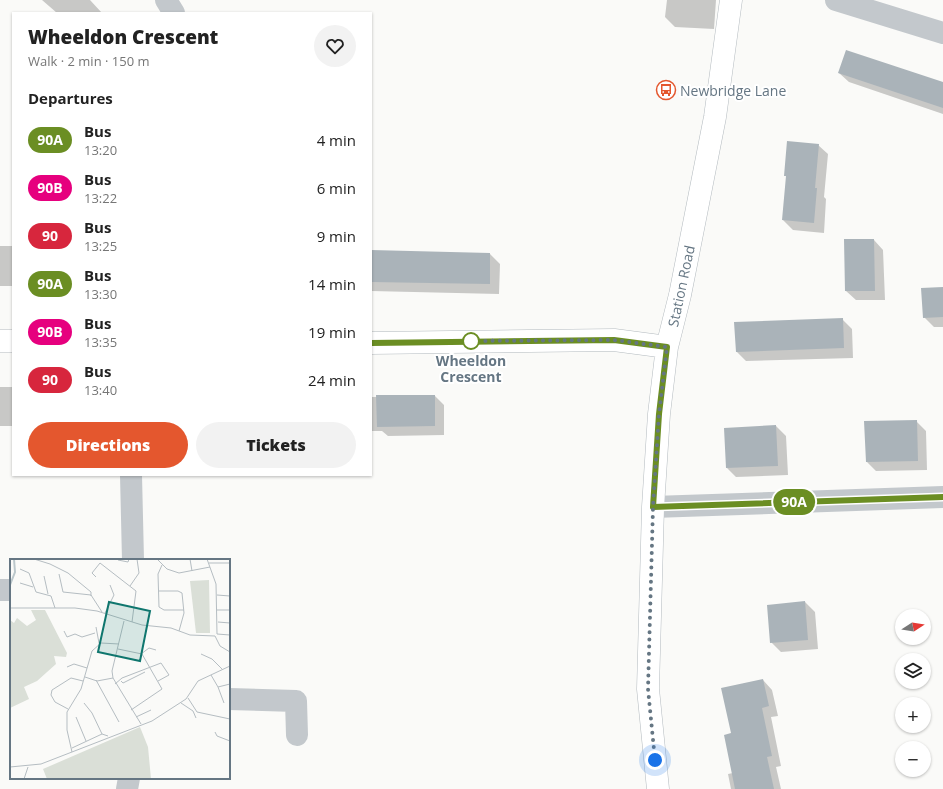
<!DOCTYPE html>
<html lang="en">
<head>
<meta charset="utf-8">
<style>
  :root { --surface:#fff; --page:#f2f2f2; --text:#222; --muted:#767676; --accent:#e4572e }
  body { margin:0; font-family:"Open Sans",sans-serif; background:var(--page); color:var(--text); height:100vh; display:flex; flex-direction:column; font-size:15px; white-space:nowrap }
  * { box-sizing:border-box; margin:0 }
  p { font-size:13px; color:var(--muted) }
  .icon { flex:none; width:22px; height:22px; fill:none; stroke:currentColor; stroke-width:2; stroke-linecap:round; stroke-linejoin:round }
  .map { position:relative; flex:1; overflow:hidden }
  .panel { position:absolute; left:12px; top:12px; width:360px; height:464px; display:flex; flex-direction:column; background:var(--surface); border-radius:0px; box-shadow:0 1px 3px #0004 }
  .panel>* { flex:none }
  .badge { padding:0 8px; border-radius:13px; font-size:14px; line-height:26px }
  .needle { width:26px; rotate:78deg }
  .tools { position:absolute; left:895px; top:609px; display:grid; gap:8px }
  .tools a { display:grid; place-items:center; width:36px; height:36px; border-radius:50%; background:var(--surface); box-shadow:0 1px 3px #0004; font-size:20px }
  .you { position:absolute; width:20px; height:20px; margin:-10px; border:3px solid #fff; border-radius:50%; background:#1a73e8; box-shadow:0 0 0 6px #1a73e833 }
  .map>.badge { position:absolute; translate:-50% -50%; box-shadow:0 0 0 2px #fff }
  h2 { padding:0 16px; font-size:15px; line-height:36px }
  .round { display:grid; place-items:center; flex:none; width:42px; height:42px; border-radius:21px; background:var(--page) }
  .summary { display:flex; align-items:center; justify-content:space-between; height:68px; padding:0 16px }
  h1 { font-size:19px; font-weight:800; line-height:30px }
  .cta { display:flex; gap:8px; margin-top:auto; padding:8px 16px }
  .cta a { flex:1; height:46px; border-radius:24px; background:var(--accent); color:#fff; font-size:16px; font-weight:800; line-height:46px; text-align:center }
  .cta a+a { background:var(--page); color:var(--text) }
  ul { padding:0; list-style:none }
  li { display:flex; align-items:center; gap:12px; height:48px; padding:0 16px }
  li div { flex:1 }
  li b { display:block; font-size:15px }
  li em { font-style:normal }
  li .badge { min-width:44px; font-weight:700; text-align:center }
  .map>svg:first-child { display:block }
  .shadow { fill:#0003 }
  .building { fill:#aab3b9 }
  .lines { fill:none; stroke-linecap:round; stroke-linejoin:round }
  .secondary-casing { stroke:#b3babf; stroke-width:23 }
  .street { stroke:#c3c8cc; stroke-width:22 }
  .secondary { stroke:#fff; stroke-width:22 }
  .line-casing { stroke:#fff; stroke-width:9 }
  .line { stroke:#6b8e23; stroke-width:6 }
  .walk { stroke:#657683; stroke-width:4; stroke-dasharray:0 7.2 }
  .stop-dot { fill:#fff; stroke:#6b8e23; stroke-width:2 }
  .labels { text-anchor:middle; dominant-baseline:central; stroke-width:4; stroke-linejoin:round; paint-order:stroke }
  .poi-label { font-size:14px; fill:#657683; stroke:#fff; text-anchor:start }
  .street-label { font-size:14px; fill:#657683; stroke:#fff }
  .stop-label { font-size:14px; font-weight:bold; fill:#657683; stroke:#fff }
  .inset-river { fill:none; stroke:#bbc7cb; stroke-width:2 }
  .inset-road { fill:none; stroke:#b5bdc2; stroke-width:1 }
  .view { fill:#0f766e; fill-opacity:0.15; stroke:#0f766e; stroke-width:2 }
  .inset-edge { fill:none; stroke:#657683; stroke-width:2 }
</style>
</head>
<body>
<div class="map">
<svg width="943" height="789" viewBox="0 0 943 789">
  <rect width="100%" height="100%" fill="#fafaf8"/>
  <path class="shadow" d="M42,0h48l12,13h-45z
    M667,0h49l-2,29 -39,-2 -10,-10z
    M839,73l104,10v31l-94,-32z
    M818,145l10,9 -4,43 2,2 -2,34 -31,-3 -10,-10 4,-42 -2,-3z
    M874,240l9,10 2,50h-29l-10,-9z
    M0,246h13v40h-13z
    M371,251l119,3 10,10 -1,30 -128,-3z
    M943,288v39h-9l-10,-10z
    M842,319l10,10 1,29 -107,3 -10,-10z
    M0,387h13v39h-13z
    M435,396l9,9v30l-56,1 -6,-5h-11v-34z
    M916,421l10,10 1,39 -51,1 -9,-9z
    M776,426l10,10 2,39 -52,2 -9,-9z
    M805,602l10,10 3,37 -37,3 -10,-10z
    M763,680l9,10 6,26 -7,1 10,49 -5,1 5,22h-50l-3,-15 5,-1 -1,-39z"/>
  <path class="building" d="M846,50l97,32v26l-105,-35z
    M787,141l32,3 -4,44h2l-3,35 -32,-3 4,-44h-2z
    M844,239h30l1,52h-30z
    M371,250l119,3v31l-119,-2z
    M943,287v30l-20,1 -2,-30z
    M843,318l1,30 -108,4 -2,-30z
    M376,395h59v31l-58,1z
    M917,420l1,41 -52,1 -2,-41z
    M776,425l2,41 -52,2 -2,-40z
    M805,601l3,39 -38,3 -3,-38z
    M763,679l6,27 -7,2 10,48 -5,1 7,32h-39l-11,-54 7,-2 -10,-45z"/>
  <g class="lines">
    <g class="secondary-casing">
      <path id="secondary" d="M0,341h13
        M371,343l243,-3 53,7
        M658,789l-10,-100 5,-182 6,-93 8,-67 13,-52 35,-178 16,-117"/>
    </g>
    <path class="street" d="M166,0l8,13
      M836,0l107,33
      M131,475l2,85
      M653,507l290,-10
      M0,590h11
      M229,699l67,2 1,34
      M127,789l2,-11"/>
    <use href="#secondary" class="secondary"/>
  </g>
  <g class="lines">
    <g class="line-casing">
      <path id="line" d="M371,343l243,-3 53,7 -8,67 -6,93 290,-10"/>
    </g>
    <use href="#line" class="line"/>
    <path class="walk" d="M471,341l143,-1 53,7 -8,67 -6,93 -5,182 7,71"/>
  </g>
  <defs>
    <g id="bus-ring" transform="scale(1)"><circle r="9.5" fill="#fff" stroke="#e4572e" stroke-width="1.5"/><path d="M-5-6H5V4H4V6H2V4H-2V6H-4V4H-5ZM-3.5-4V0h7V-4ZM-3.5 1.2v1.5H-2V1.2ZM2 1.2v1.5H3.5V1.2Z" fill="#e4572e"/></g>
  </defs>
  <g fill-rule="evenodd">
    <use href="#bus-ring" x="666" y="90"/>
  </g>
  <circle class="stop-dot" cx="471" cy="341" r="8"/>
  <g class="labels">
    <g class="poi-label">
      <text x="680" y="90">Newbridge Lane</text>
    </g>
    <g class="street-label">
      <text transform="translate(681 286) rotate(-78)">Station Road</text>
    </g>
    <g class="stop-label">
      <text x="471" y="360">Wheeldon<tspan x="471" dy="16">Crescent</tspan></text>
    </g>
  </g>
  <g transform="translate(10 559)">
    <rect width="220" height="220" fill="#fafaf8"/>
    <path d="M199,21l1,53h-14l-6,-52zM21,51h14l22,43 -1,4 -12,-1 2,8 -19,17 -13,6 5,12 -19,9v-88l4,3 3,-5 10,8 9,-6zM130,168l8,20 3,32h-104l-4,-10z" fill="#dadfd7"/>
    <path class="inset-river" d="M0,26l5,-13 -1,-13"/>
    <path class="inset-road" d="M24,0l16,5 18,9 23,19v4M147,0l10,10 12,4 31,-6M180,0l2,12M197,0l9,25 1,50M108,1l10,2 1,-3M90,4l36,28 -4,31M199,4h21M152,6l-4,9 1,33 5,3h20M10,10l9,4 7,19 15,4 4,12M49,15l4,18 28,3 11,17M34,17l4,18M86,18l-4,-4 8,-10M10,24l13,4M120,27l9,-13 -2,-14M149,32h19l4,2 2,20 -5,18M207,36l13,1M0,49h65l22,3 45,14 29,3 19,7 25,1 5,10 10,6M207,51h13M95,54l9,-18 -4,-10M114,62l-12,50 1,7 28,46M208,63l12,1M86,68l3,16M54,72l3,6 8,-3 7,3 13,-4M207,75l13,1M108,90l24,5 20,35 -31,21M131,95l8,-6 7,2M191,95l11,5 10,10M57,108l7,-3 13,4M201,116l7,12 12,-3M75,118l12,4 16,-3M86,121l23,42M111,122l2,2 22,-11M105,125l7,-6 39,-15 8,12 -11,6M208,128l6,16M178,139l9,14 33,7M74,144l8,10 10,21M171,144l12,8 3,7M58,150l-13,-7 -4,-7 1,-5 19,-12 12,3M66,158l10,24M126,158l15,-7M205,173l2,4 13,5M62,189l30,-14 6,2M62,193l-5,-22v-18l14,-23 11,-38 9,-8 18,1M0,208l31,-3 111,-43 34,-22 12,-18 32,-15M14,220l4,-12"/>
    <path class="view" d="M99,43l41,9 -10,50 -42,-9z"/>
    <rect width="220" height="220" class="inset-edge"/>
  </g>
</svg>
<div class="tools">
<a><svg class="needle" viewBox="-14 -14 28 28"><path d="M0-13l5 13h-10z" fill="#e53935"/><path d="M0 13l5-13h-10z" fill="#767676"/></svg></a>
<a><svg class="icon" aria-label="layers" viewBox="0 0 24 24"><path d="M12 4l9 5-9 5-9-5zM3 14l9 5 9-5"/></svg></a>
<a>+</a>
<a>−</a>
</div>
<div class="you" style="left:655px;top:760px"></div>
<b class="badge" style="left:794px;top:502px;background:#6b8e23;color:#fff">90A</b>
<section class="panel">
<div class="summary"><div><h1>Wheeldon Crescent</h1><p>Walk · 2 min · 150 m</p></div><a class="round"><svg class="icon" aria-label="heart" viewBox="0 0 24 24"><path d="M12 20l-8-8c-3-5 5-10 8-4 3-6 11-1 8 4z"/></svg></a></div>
<h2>Departures</h2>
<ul>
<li><span class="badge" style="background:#6b8e23;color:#fff">90A</span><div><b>Bus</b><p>13:20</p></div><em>4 min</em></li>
<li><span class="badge" style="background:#e6007e;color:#fff">90B</span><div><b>Bus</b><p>13:22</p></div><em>6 min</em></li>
<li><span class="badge" style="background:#d7263d;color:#fff">90</span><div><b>Bus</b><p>13:25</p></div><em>9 min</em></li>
<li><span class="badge" style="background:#6b8e23;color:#fff">90A</span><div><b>Bus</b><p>13:30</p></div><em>14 min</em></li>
<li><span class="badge" style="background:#e6007e;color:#fff">90B</span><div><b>Bus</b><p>13:35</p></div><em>19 min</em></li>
<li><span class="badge" style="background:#d7263d;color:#fff">90</span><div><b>Bus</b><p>13:40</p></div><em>24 min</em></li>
</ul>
<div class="cta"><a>Directions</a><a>Tickets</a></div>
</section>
</div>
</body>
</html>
